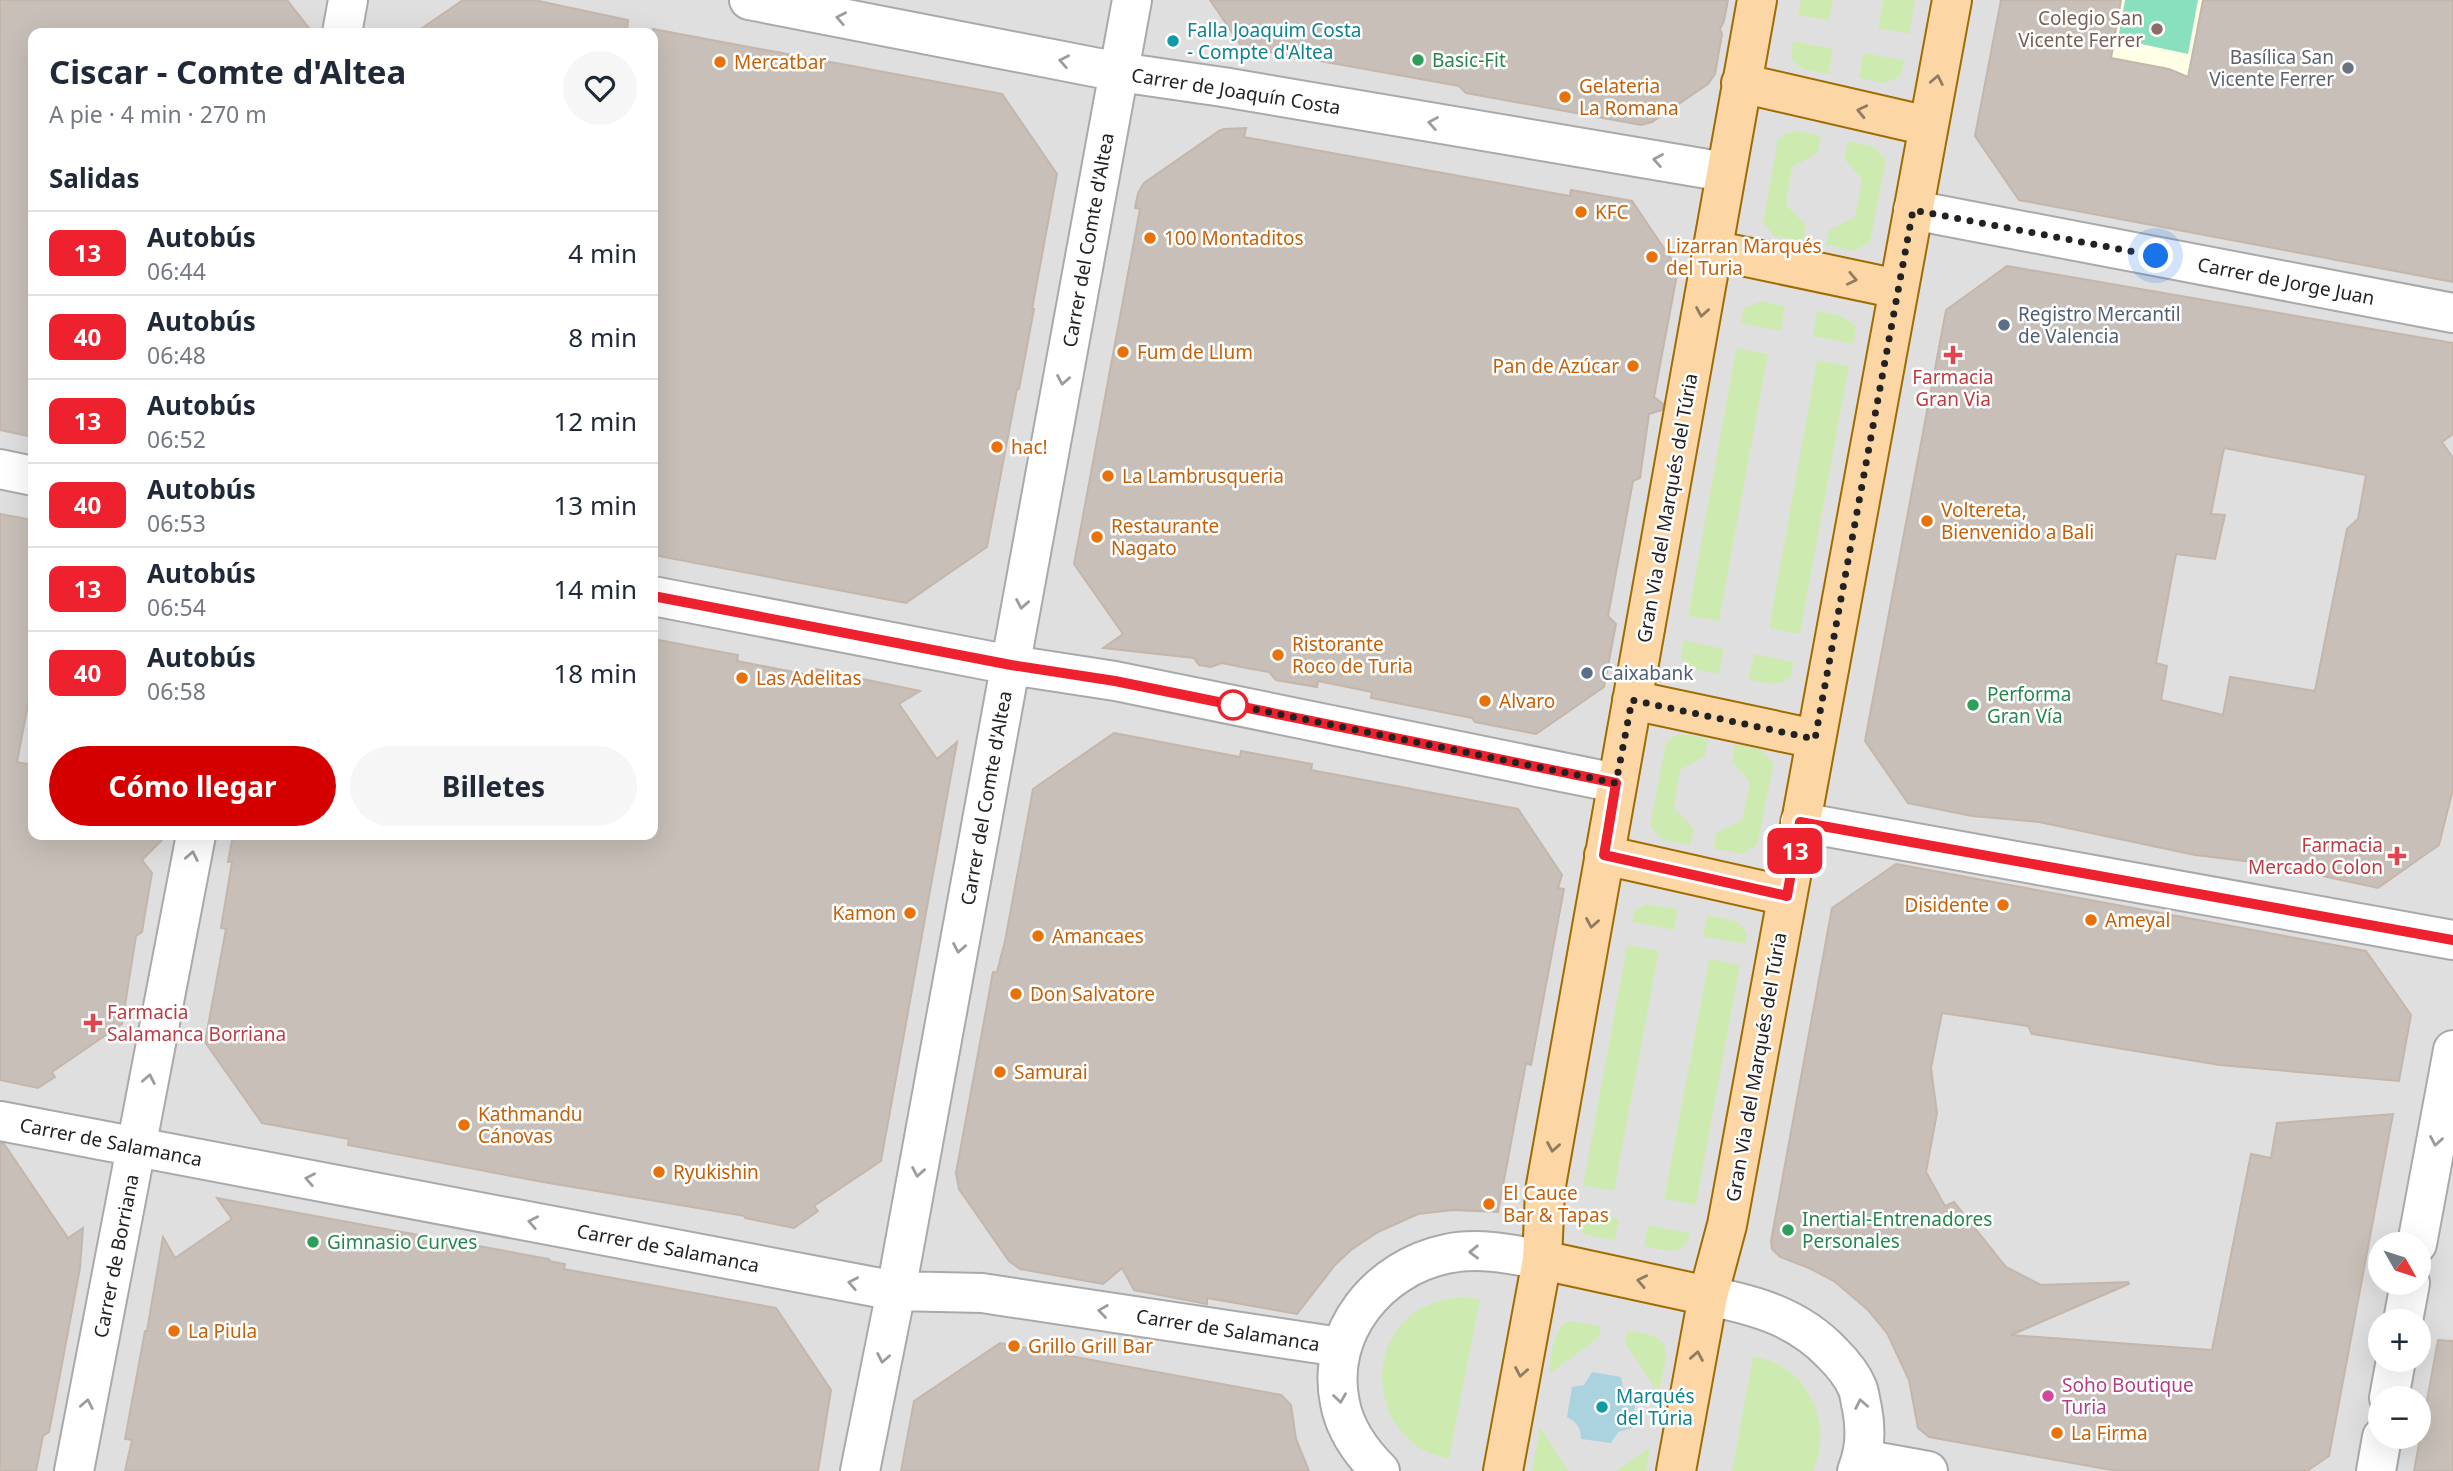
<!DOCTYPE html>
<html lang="es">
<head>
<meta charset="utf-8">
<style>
  :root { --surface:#fff; --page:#f6f6f7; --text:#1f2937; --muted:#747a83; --line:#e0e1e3; --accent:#d40000 }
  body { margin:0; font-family:"Noto Sans",sans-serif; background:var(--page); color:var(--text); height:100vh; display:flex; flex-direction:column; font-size:26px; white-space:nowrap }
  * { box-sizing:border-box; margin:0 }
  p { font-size:23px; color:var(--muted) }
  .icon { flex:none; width:38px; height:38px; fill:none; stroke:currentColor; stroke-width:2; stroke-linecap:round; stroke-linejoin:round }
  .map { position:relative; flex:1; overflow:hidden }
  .sheet { position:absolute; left:28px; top:28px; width:630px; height:812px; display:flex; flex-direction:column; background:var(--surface); border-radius:14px; box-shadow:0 7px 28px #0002 }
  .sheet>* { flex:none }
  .badge { padding:0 14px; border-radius:10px; font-size:24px; line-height:46px }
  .needle { width:46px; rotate:129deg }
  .fabs { position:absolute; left:2368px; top:1232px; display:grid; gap:14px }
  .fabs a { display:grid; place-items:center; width:63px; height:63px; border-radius:50%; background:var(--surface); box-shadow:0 7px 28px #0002; font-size:35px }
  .you { position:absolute; width:35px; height:35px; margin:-18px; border:5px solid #fff; border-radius:50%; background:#1a73e8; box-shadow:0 0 0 10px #1a73e833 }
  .map>.badge { position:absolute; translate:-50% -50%; box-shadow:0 0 0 4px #fff }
  h2 { padding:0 21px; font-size:26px; line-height:63px }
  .round { display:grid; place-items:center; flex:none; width:74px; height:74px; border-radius:37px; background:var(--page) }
  .head { display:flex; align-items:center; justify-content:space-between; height:119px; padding:0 21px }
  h1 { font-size:33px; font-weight:700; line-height:52px }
  .button { display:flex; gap:14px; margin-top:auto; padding:14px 21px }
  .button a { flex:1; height:80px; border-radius:42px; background:var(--accent); color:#fff; font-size:28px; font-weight:700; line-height:80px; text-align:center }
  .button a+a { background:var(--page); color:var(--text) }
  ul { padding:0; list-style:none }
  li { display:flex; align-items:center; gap:21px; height:84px; padding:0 21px; border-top:2px solid var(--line) }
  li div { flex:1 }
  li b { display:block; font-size:26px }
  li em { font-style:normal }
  li .badge { min-width:77px; font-weight:700; text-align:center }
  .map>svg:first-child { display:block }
  .residential { fill:#e0dfdf; fill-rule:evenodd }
  .education { fill:#ffffe5 }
  .grass { fill:#cdebb0 }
  .pitch { fill:#88e0be }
  .water { fill:#aad3df }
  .building { fill:#c7bfb8; stroke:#c4b6ab; stroke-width:2; fill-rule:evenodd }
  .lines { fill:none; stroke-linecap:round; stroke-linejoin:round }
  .minor-casing { stroke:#a9a9a9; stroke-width:42 }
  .major-casing { stroke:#a06b00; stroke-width:42 }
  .minor { stroke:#fff; stroke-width:38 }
  .major { stroke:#fcd6a4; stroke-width:38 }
  .oneway { stroke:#9c9c9c }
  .oneway2 { stroke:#8f7c63 }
  .line-casing { stroke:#fff; stroke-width:16 }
  .line { stroke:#ed222e; stroke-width:10 }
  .walk { stroke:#222; stroke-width:7; stroke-dasharray:0 12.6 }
  .education-dot { fill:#8d6e63; stroke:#fff; stroke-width:2.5 }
  .culture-dot { fill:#0f9aa8; stroke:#fff; stroke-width:2.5 }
  .leisure-dot { fill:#2e9e5b; stroke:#fff; stroke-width:2.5 }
  .food-dot { fill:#e8710a; stroke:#fff; stroke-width:2.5 }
  .worship-dot { fill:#6b7280; stroke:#fff; stroke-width:2.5 }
  .service-dot { fill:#5c6f8a; stroke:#fff; stroke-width:2.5 }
  .health-dot { fill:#e0444e; stroke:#fff; stroke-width:2.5 }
  .stop-dot { fill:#fff; stroke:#ed222e; stroke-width:3.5 }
  .hotel-dot { fill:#d1479c; stroke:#fff; stroke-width:2.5 }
  .labels { text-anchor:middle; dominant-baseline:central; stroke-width:5; stroke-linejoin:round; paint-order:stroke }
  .education-label { font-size:19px; fill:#785e54; stroke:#fff; text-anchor:end }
  .culture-label { font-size:19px; fill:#0d838f; stroke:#fff; text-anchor:start }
  .worship-label { font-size:19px; fill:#5b616d; stroke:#fff; text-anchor:end }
  .leisure-label { font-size:19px; fill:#27864d; stroke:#fff; text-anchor:start }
  .food-label { font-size:19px; fill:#c56008; stroke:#fff; text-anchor:start }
  .street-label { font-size:19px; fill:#222; stroke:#fff }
  .service-label { font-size:19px; fill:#4e5e75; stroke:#fff; text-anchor:start }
  .health-label { font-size:19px; fill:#be3a42; stroke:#fff }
  .hotel-label { font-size:19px; fill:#b23c85; stroke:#fff; text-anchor:start }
</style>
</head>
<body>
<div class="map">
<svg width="2453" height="1471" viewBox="0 0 2453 1471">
  <rect width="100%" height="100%" fill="#f2efe9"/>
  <path class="residential" d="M0,0h2453v1471h-2453zM33,33h620v802h-620zM2380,1244h38v39h-38zM2380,1321h38v39h-38zM2380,1398h38v39h-38z"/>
  <path class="education" d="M2121,0h82l-11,59 -1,19 -22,-9 -58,-11z"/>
  <path class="grass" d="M1801,0h32l-4,20 -31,-5z
    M1883,0h32l-6,34 -31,-6z
    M1793,41l40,8 -4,25c-16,-3 -28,-2 -38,-16z
    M1863,53l41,7 -4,17 -17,6 -24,-5z
    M1797,131l24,5 -3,17 -26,14 -6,38 20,20 -3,17 -29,-6 -11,-14 15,-83 9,-6z
    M1848,141l24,5 14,13 -16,83 -16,9 -28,-6 3,-15 26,-13 7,-38 -18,-20z
    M1761,301l24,5 -4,25 -40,-8 3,-15z
    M1817,311c17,3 28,3 39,17l-3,16 -40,-8z
    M1736,348l32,6 -49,267 -31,-5z
    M1817,360l32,6 -49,268 -31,-6z
    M1683,640l41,9 -5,25c-16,-3 -28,-3 -38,-16z
    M1754,654l40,8 -4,16c-15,9 -25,5 -42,1z
    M1684,734l24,5 -3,17 -25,14 -6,38 20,21 -4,16 -29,-6 -11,-14 16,-83 8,-6z
    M1735,744l24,5 15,14 -17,82 -15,9 -28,-5 2,-16 26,-13 8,-38 -18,-21z
    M1646,904l32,5 -4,21 -42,-8 2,-11z
    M1707,915l31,7 9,11 -2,11 -42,-8z
    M1627,945l32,6 -45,240 -31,-6z
    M1709,959l31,6 -44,240 -32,-6z
    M1577,1211l42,8 -4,21c-20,-4 -43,-1 -38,-29z
    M1648,1225l42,8c-6,27 -26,16 -46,13z
    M1461,1297l19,2 -31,160c-8,-3 -18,-5 -26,-9 -50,-29 -56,-104 -8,-138 15,-9 30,-13 46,-15z
    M1569,1321l32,5 -3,12 -49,36c3,-18 2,-45 20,-53z
    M1627,1330c52,8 40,19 32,64l-34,-51z
    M1753,1356c8,2 18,4 26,9 38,21 51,67 34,106h-81z
    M1540,1427l28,44h-36z
    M1650,1447l-4,24h-30z"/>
  <path class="pitch" d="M2125,0h73l-10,54 -70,-15z"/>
  <path class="water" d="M1592,1372l29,5 3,15 12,6 -4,30 -14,4 -7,11 -30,-4c0,-11 -4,-17 -14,-22l5,-30 12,-2z"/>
  <path class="building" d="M0,0h287l26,33h-280v404l-33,-7z
    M463,0h71l94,20 -1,13h-212z
    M1210,0h518l-4,21 -4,8 2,5 -7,40 -7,10 -56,38 -11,3 -175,-32 -7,-7 -217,-39z
    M2001,0h120l-10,58 58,11 19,8 15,-77h250v282l-434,-82 -44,-64z
    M653,29l349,65 55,80 -25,135h2l-15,80h-2l-30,158 -81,56 -253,-48z
    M1246,128l-2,9 326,59 1,-6 61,11 46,68 -24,128 9,7 -1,6 -13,4 -9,64 -7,3 -25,135 8,8 -12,63 -68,47 -61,-12 -3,-4 -101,-20 1,-6 -54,-11 -1,6 -41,-7 -7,-8 -23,-4 -24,-5 -11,4 -12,-2 -5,-7 -91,-10 20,-14 -49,-70 66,-355 -5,-1 3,-15 6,-10 75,-52 5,-2z
    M2007,266l446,77v91l-11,8 11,16v331l-14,56 -61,43 -117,-25 -66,-8 -156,-33 -67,-6 -64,-13 -43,-62 81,-431zM2224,448l142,27 -8,44 -11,10 -32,162 -85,-14 -7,38 -62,-15 6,-34 -11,-3 20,-109 39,5 10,-44 -14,-1z
    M0,514l33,6v159l-16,83 16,3v70h134l-25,25 10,13 -10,59 -6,4 -14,88 -70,48 3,5 -17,11 -38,-8z
    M653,639l85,16 -1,6 77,15 1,-7 105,22 -21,13 38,55 20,-17 -76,419 -67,45 4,5 -24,17 -49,-10v-2l-202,-34 -195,-37 1,-6 -87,-16 -57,-81 21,-113 -5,-1 11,-66h-4l5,-27h420z
    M1114,733l126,24 1,-6 71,13 -1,6 207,39 44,66 -4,13 6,1 -33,176 -5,-2 -28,149 -45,-2 -35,4 -40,18 -27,18 -16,15 -38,49 -90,-16v6l-73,-14 -12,-22 -19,16 -83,-15 -11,-8 -50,-72 -3,-16 37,-201h4l8,-31 28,-152z
    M1896,864l470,87 45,64 -12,66 -179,-16 -188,-31 -4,-8 -86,-13 -11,55 6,45 -11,59 19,34 9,-4 52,65 35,18 87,-3 1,2 -118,51 201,15 39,-196 20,4 6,-35 116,-9 -64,342 -22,15h-190l-188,-34 -11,-9 -9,-48 -22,-47 -19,-23 -34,-29 -25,-13 -29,-11 -8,-8 -1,-8 61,-333z
    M0,1143l4,1 64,94 15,-10 -3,40 -25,133 -6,31 -6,4 -7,35h-36z
    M217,1198l332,61v2l16,3 -1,5 212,39 55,82 -13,81h-693l7,-31 -7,-1 20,-108h2l16,-94 12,21 57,-39z
    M2438,1340l15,1v130h-39z
    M1000,1343l281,52 10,10 5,34 13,32h-408l13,-70z"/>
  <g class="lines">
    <g class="minor-casing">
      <path id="minor" d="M749,0l370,72 104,15 502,85
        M342,33l6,-33
        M1913,210l540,103
        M0,469l33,7
        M653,596l358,69 104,16 501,102
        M1800,822l653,118
        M0,1121l896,170 86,2 358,54
        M2417,1244l36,-194
        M1708,1296c47,9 90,21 124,57 9,9 20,22 25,34 3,6 3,14 5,21 4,21 3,44 -5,63
        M2403,1321l7,-38
        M2389,1398l7,-38
        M1862,1459l66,12
        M74,1471l122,-636
        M860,1471l36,-180 236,-1291
        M1380,1471c-19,-19 -35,-41 -40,-68 -15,-71 39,-135 106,-149 32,-7 65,0 96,6
        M2376,1471l6,-34"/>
    </g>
    <g class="major-casing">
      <path id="major" d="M1741,83l187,43
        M1713,250l185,39
        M1632,700l183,39
        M1604,855l183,41
        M1542,1260l166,36
        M1503,1471l39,-211 3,-69 212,-1191
        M1676,1471l32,-175 19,-71 225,-1225"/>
    </g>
    <use href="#minor" class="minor"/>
    <use href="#major" class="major"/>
  </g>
  <defs><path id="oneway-chevron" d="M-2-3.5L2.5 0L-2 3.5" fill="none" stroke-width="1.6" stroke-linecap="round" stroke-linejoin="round" transform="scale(1.75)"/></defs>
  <g class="oneway">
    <use href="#oneway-chevron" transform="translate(841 18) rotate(-169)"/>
    <use href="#oneway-chevron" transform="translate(1064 61) rotate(-169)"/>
    <use href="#oneway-chevron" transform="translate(1433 123) rotate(-170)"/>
    <use href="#oneway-chevron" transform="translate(1658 160) rotate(-170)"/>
    <use href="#oneway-chevron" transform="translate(1063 380) rotate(100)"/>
    <use href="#oneway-chevron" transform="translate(1022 604) rotate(100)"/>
    <use href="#oneway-chevron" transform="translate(192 856) rotate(-79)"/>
    <use href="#oneway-chevron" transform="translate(959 948) rotate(100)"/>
    <use href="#oneway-chevron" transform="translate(149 1079) rotate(-79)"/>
    <use href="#oneway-chevron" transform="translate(2436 1141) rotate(100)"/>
    <use href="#oneway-chevron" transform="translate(918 1172) rotate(100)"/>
    <use href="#oneway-chevron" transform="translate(310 1179) rotate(-169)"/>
    <use href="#oneway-chevron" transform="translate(533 1222) rotate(-169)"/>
    <use href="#oneway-chevron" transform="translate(1474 1252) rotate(179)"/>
    <use href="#oneway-chevron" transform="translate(853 1283) rotate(-169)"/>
    <use href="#oneway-chevron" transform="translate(1103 1311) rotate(-172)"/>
    <use href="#oneway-chevron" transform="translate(883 1358) rotate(101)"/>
    <use href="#oneway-chevron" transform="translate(1340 1398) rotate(82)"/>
    <use href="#oneway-chevron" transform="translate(87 1404) rotate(-79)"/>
    <use href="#oneway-chevron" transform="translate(1861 1404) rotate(-101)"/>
  </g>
  <g class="oneway2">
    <use href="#oneway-chevron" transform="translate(1937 80) rotate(-79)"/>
    <use href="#oneway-chevron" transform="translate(1862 111) rotate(-167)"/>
    <use href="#oneway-chevron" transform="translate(1852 279) rotate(12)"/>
    <use href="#oneway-chevron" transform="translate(1702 312) rotate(100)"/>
    <use href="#oneway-chevron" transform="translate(1592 923) rotate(100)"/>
    <use href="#oneway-chevron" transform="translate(1553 1147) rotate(100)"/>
    <use href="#oneway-chevron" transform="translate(1642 1281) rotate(-168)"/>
    <use href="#oneway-chevron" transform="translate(1697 1356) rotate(-80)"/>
    <use href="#oneway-chevron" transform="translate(1521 1372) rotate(100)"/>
  </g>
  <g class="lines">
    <g class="line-casing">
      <path id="line" d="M653,596l358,69 104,16 501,102 -12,72 183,41 13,-74 653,118"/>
    </g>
    <use href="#line" class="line"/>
    <path class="walk" d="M1233,705l-13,-3 396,81 16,-83 183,39 98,-529 243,46"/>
  </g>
  <circle class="education-dot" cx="2157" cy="29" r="7"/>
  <g class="culture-dot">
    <circle cx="1173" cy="41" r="7"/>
    <circle cx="1602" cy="1407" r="7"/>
  </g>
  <g class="leisure-dot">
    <circle cx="1418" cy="60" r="7"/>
    <circle cx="1973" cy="705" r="7"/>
    <circle cx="1788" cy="1230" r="7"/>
    <circle cx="313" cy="1242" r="7"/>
  </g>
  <g class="food-dot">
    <circle cx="720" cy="62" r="7"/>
    <circle cx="1565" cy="97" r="7"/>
    <circle cx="1581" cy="212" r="7"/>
    <circle cx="1150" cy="238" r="7"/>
    <circle cx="1652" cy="257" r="7"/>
    <circle cx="1123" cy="352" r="7"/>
    <circle cx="1633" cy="366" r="7"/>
    <circle cx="997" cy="447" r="7"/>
    <circle cx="1108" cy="476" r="7"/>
    <circle cx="1927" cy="521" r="7"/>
    <circle cx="1097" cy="537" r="7"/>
    <circle cx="1278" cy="655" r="7"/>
    <circle cx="742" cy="678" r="7"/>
    <circle cx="1485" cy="701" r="7"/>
    <circle cx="2003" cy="905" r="7"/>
    <circle cx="910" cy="913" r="7"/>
    <circle cx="2091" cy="920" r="7"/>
    <circle cx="1038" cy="936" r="7"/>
    <circle cx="1016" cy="994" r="7"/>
    <circle cx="1000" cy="1072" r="7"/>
    <circle cx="464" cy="1125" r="7"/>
    <circle cx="659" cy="1172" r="7"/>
    <circle cx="1489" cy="1204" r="7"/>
    <circle cx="174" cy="1331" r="7"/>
    <circle cx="1014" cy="1346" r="7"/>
    <circle cx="2057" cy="1433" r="7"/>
  </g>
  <circle class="worship-dot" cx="2348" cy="68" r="7"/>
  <g class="service-dot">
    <circle cx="2004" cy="325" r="7"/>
    <circle cx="1587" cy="673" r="7"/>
  </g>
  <g class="health-dot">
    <path d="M1949.5 344.5h7v7h7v7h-7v7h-7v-7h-7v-7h7z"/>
    <path d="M2393.5 845.5h7v7h7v7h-7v7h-7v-7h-7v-7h7z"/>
    <path d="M89.5 1012.5h7v7h7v7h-7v7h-7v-7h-7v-7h7z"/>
  </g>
  <circle class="stop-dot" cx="1233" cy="705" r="14"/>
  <circle class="hotel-dot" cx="2048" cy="1396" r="7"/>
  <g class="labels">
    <g class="education-label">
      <text x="2143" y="18">Colegio San<tspan x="2143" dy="22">Vicente Ferrer</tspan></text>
    </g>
    <g class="culture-label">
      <text x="1187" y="30">Falla Joaquim Costa<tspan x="1187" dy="22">- Compte d'Altea</tspan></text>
      <text x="1616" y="1396">Marqués<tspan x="1616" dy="22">del Túria</tspan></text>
    </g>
    <g class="worship-label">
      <text x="2334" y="57">Basílica San<tspan x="2334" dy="22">Vicente Ferrer</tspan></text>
    </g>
    <g class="leisure-label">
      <text x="1432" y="60">Basic-Fit</text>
      <text x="1987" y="694">Performa<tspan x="1987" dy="22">Gran Vía</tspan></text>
      <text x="1802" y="1219">Inertial-Entrenadores<tspan x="1802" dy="22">Personales</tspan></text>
      <text x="327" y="1242">Gimnasio Curves</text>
    </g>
    <g class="food-label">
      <text x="734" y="62">Mercatbar</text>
      <text x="1579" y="86">Gelateria<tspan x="1579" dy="22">La Romana</tspan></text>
      <text x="1595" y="212">KFC</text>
      <text x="1164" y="238">100 Montaditos</text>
      <text x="1666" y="246">Lizarran Marqués<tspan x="1666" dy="22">del Turia</tspan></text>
      <text x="1137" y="352">Fum de Llum</text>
      <text x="1619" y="366" text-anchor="end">Pan de Azúcar</text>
      <text x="1011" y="447">hac!</text>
      <text x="1122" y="476">La Lambrusqueria</text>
      <text x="1941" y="510">Voltereta,<tspan x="1941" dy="22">Bienvenido a Bali</tspan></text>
      <text x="1111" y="526">Restaurante<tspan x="1111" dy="22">Nagato</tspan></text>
      <text x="1292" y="644">Ristorante<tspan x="1292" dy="22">Roco de Turia</tspan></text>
      <text x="756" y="678">Las Adelitas</text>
      <text x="1499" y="701">Alvaro</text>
      <text x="1989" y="905" text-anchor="end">Disidente</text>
      <text x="896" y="913" text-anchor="end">Kamon</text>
      <text x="2105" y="920">Ameyal</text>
      <text x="1052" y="936">Amancaes</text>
      <text x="1030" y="994">Don Salvatore</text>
      <text x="1014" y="1072">Samurai</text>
      <text x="478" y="1114">Kathmandu<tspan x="478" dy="22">Cánovas</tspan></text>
      <text x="673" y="1172">Ryukishin</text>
      <text x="1503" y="1193">El Cauce<tspan x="1503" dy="22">Bar &amp; Tapas</tspan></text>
      <text x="188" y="1331">La Piula</text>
      <text x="1028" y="1346">Grillo Grill Bar</text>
      <text x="2071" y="1433">La Firma</text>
    </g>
    <g class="street-label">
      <text transform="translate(1236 91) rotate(9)">Carrer de Joaquín Costa</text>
      <text transform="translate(1088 240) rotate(-80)">Carrer del Comte d'Altea</text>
      <text transform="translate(2286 281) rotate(11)">Carrer de Jorge Juan</text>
      <text transform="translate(1667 508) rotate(-80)">Gran Via del Marqués del Túria</text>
      <text transform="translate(986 798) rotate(-80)">Carrer del Comte d'Altea</text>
      <text transform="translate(1756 1067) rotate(-80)">Gran Via del Marqués del Túria</text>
      <text transform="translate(111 1142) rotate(11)">Carrer de Salamanca</text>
      <text transform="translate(668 1248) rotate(11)">Carrer de Salamanca</text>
      <text transform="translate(116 1256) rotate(-79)">Carrer de Borriana</text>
      <text transform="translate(1228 1330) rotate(9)">Carrer de Salamanca</text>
    </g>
    <g class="service-label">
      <text x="2018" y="314">Registro Mercantil<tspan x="2018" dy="22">de Valencia</tspan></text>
      <text x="1601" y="673">Caixabank</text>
    </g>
    <g class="health-label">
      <text x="1953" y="377">Farmacia<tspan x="1953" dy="22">Gran Via</tspan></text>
      <text x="2383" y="845" text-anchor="end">Farmacia<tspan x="2383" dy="22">Mercado Colon</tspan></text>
      <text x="107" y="1012" text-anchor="start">Farmacia<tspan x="107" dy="22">Salamanca Borriana</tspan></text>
    </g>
    <g class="hotel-label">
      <text x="2062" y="1385">Soho Boutique<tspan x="2062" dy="22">Turia</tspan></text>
    </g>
  </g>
</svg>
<div class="fabs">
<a><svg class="needle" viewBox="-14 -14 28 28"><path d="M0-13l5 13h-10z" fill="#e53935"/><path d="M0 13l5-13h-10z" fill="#747a83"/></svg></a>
<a>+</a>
<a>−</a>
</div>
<div class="you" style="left:2156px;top:256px"></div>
<b class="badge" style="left:1795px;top:851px;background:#ed222e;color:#fff">13</b>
<section class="sheet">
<div class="head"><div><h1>Ciscar - Comte d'Altea</h1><p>A pie · 4 min · 270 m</p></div><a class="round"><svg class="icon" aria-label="heart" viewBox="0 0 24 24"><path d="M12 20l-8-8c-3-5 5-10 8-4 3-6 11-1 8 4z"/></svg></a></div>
<h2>Salidas</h2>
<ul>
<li><span class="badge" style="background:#ed222e;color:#fff">13</span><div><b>Autobús</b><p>06:44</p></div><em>4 min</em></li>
<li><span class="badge" style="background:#ed222e;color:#fff">40</span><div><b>Autobús</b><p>06:48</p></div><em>8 min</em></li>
<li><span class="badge" style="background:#ed222e;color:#fff">13</span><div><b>Autobús</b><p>06:52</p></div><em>12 min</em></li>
<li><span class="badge" style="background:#ed222e;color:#fff">40</span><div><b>Autobús</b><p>06:53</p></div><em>13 min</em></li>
<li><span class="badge" style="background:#ed222e;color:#fff">13</span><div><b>Autobús</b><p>06:54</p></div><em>14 min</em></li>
<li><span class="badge" style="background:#ed222e;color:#fff">40</span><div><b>Autobús</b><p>06:58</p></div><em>18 min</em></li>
</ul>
<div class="button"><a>Cómo llegar</a><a>Billetes</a></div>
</section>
</div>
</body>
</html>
